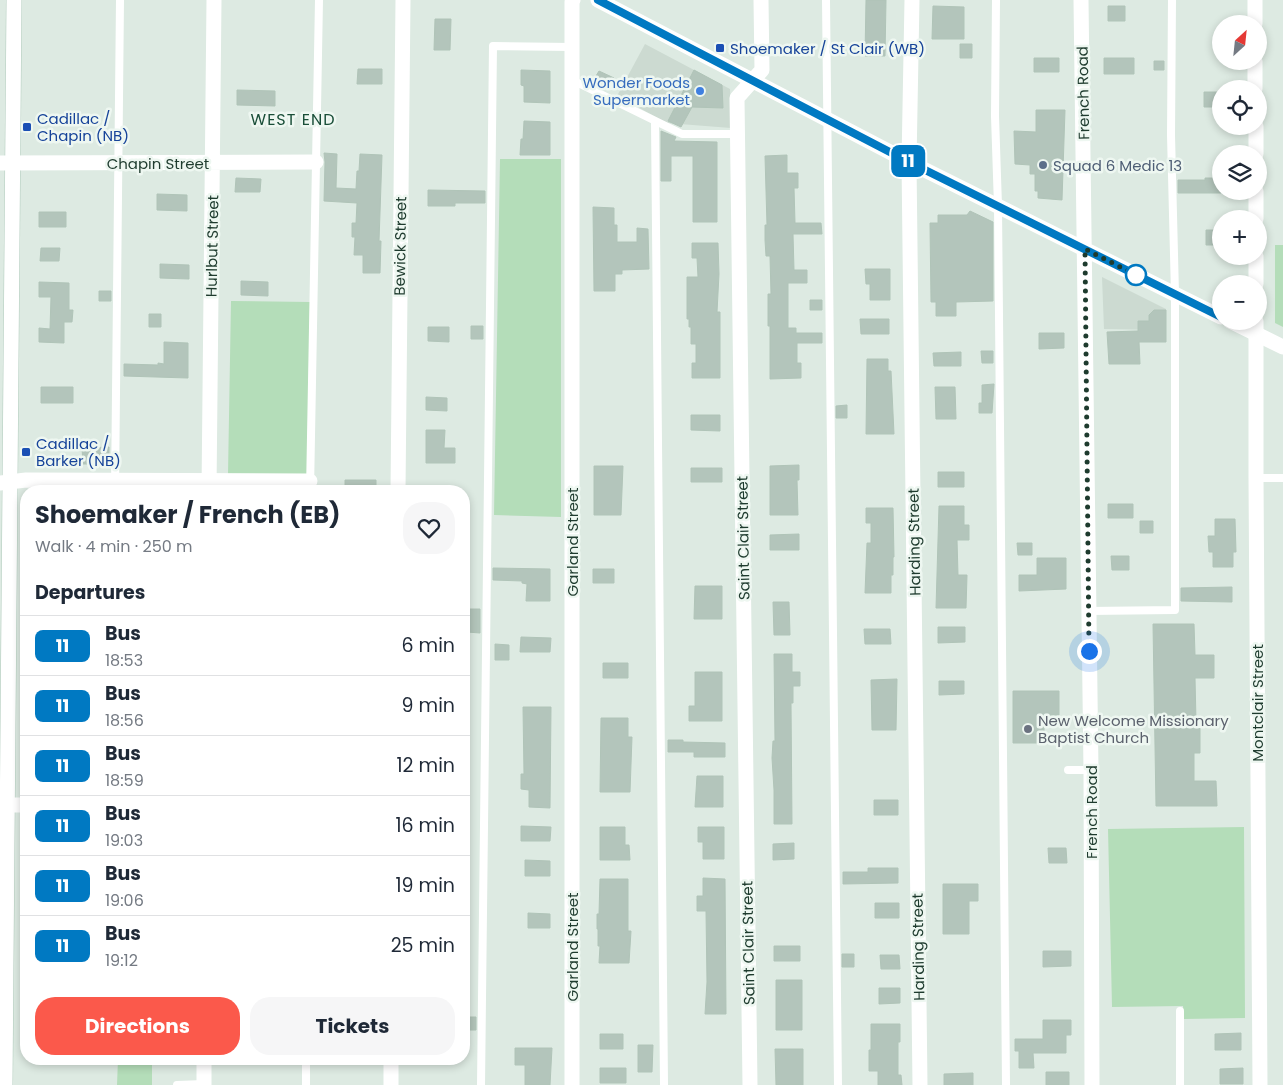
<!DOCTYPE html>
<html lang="en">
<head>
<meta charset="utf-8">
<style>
  :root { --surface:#fff; --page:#f6f6f7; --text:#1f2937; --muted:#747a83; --line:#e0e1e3; --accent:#fb594b }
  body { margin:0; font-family:Poppins,sans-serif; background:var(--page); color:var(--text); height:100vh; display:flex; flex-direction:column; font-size:19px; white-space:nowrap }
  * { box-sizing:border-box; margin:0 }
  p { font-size:16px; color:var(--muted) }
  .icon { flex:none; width:28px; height:28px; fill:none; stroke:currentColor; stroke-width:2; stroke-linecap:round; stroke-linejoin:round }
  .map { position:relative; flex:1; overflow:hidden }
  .panel { position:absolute; left:20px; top:485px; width:450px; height:580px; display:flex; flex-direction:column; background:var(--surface); border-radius:20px; box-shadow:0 2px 8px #0003 }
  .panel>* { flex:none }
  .badge { padding:0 10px; border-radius:8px; font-size:18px; line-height:32px }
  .needle { width:32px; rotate:27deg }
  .buttons { position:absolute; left:1212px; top:15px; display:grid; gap:10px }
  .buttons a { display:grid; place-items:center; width:55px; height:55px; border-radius:50%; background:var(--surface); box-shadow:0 2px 8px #0003; font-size:25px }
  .you { position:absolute; width:25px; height:25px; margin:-12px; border:4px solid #fff; border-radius:50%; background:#1a73e8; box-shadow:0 0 0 8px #1a73e833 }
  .map>.badge { position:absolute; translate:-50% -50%; box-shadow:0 0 0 2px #fff }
  h2 { padding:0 15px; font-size:19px; line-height:45px }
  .round { display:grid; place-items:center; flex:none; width:52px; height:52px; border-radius:20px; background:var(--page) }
  .overview { display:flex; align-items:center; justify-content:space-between; height:85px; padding:0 15px }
  h1 { font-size:24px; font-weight:700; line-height:38px }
  .action { display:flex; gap:10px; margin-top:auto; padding:10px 15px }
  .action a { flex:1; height:58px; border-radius:20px; background:var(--accent); color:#fff; font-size:20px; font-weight:700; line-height:58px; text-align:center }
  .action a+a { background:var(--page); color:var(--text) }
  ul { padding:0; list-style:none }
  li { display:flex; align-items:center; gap:15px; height:60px; padding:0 15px; border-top:1px solid var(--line) }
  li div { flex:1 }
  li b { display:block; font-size:19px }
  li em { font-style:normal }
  li .badge { min-width:55px; font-weight:700; text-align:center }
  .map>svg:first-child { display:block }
  .built { fill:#ccdad1 }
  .green { fill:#b4ddb9 }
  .building { fill:#b3c5bb; stroke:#b0c4b8 }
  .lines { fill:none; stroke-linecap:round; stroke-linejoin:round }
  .secondary-casing { stroke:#b0cbbc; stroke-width:16 }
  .service { stroke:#fff; stroke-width:8 }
  .minor { stroke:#fff; stroke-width:15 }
  .tertiary { stroke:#fff; stroke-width:15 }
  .secondary { stroke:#fff; stroke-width:15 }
  .line-casing { stroke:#fff; stroke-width:11 }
  .line { stroke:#0079c2; stroke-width:8 }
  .walk { stroke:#1e3b2e; stroke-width:5; stroke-dasharray:0 9 }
  .transit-dot { fill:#1a4fb4; stroke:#eef7f1; stroke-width:2 }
  .shop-dot { fill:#3f7fe0; stroke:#eef7f1; stroke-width:2 }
  .service-dot { fill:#5c6f8a; stroke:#eef7f1; stroke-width:2 }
  .stop-dot { fill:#fff; stroke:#0079c2; stroke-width:2.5 }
  .worship-dot { fill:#6b7280; stroke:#eef7f1; stroke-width:2 }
  .labels { text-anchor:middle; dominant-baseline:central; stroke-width:5; stroke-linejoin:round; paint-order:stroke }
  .transit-label { font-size:15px; fill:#164399; stroke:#eef7f1; text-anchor:start }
  .shop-label { font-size:15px; fill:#366cbe; stroke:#eef7f1; text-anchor:end }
  .street-label { font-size:15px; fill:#1e3b2e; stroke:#eef7f1 }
  .service-label { font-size:15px; fill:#4e5e75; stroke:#eef7f1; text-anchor:start }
  .worship-label { font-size:15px; fill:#5b616d; stroke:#eef7f1; text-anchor:start }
  .neighbourhood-label { font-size:16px; letter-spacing:1px; fill:#194e38; stroke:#eef7f1 }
</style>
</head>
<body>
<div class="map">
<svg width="1283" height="1085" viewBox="0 0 1283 1085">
  <rect width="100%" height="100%" fill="#ddeae2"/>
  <path class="built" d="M645,44l85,45 1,39 -64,-5 -50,-27z
    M1102,277l64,32 -1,21 -61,-1z"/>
  <path class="green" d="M500,159h61v358l-67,-2z
    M1275,245h8v82l-8,-4z
    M231,301l79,1 -3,173 -79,-1z
    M1244,827l1,191 -61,1 -1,-13 -71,1 -4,-178z
    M118,1059h34v26h-35z"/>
  <path class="building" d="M866,0h20l-1,56h-20z
    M933,6l31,1v32h-32z
    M1108,6h17v15h-17z
    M435,19h16l-1,31h-16z
    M960,44h12v14h-12z
    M1034,58h25v14h-25z
    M1104,58h30v16h-30z
    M1154,61h10v9h-10z
    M358,69h24v15h-25z
    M521,70l29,1v32l-26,-1v-16l-3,-1z
    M694,70l28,15 1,23 -31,-1 -11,20 -13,-6z
    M599,71l15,7 -6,11 -15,-8z
    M237,90l38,1v15l-38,-1z
    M1204,92h17v15h-17z
    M1036,110h29l-3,90 -24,-2v-7h-3v-17h-5v-9l-15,-1 -1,-33 22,1z
    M524,121l26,1v33h-30l1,-16h2z
    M661,131l15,6 -2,4 43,1v80h-24v-66h-22v25h-10z
    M324,153l13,1 -1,34 20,1 1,-18h2l1,-17 22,1 -3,86h2l-1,32h-17v-18h-9l1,-18h-3v-14h4l1,-20 -33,-2 1,-39z
    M787,155v18h11v15h-4l1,35h26l1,11h-29l1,36h13v13h-19v45h8v5h26v10h-25v20h4v15l-31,1v-53h-2v-32h3l-1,-38h-4l-1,-16v-15h2l-2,-69z
    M236,178l25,1 -1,13h-25z
    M1205,178h16v15h-43v-13h27z
    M428,190l57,1v12h-30v3h-27z
    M157,194l30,1v16l-30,-1z
    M593,207l21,1v17h3v17h20v-14l11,1 1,40 -27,1v4h-7v17h-21z
    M970,211l23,11v79l-37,1v14h-20v-14h-5l-1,-79h8v-8h29z
    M39,212h27v15h-27z
    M1206,230h15v15h-15z
    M692,243h26l1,31 -2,38h3v66h-28v-15h4v-19h-5v-17h-2v-8h-2v-42h11l-1,-19h-5z
    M41,248h19l-1,13h-19z
    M160,264l29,1v14l-29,-1z
    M865,269h25v31h-20v-16h-4z
    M241,281l27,1v14l-27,-1z
    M39,282l30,1v27h4l-1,12h-8v21l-25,-1v-14l11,1 1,-32h-12z
    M99,291h12v10h-12z
    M810,300h12v10h-12z
    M1154,310h12v32h-27l1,22h-31l-2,-32 31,-1v-10h11v-6z
    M149,314h12v13h-12z
    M860,319h29v15h-28z
    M471,326h12v13h-12z
    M428,327h21v15l-21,-1z
    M1039,333h25v15l-25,1z
    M164,342l24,1v35l-64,-2v-12l34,1v-2l6,1z
    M981,351h12v12h-11z
    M961,352v14h-27l-1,-13z
    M867,359h21v12h3l3,63h-28z
    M994,384l-2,29h-13v-10h3v-18z
    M41,387h32v16h-32z
    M935,387h20l1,32h-20z
    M426,397l21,1v13l-21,-1z
    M847,405v13h-11v-12z
    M691,415h29v16l-29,-1z
    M426,430h19l-1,18h11v15h-29z
    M109,447v17h-26l-1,-16z
    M799,465v15h-2l1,35h-28v-49z
    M594,466h29l-2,49h-27z
    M691,468h31v14h-31z
    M938,472h26v15h-26z
    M345,480h31v11h-31z
    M1108,504h25v14h-25z
    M939,506h25v19h5v15h-12l1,35h9l-1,33h-30z
    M866,508h27l1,49h-1v18h-2v18h-26l2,-50h4v-20h-5z
    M1215,519h20l1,33h-3v15h-20v-15h-4l-1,-16h7z
    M1140,521h13v12h-13z
    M799,534v16h-29v-15z
    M1017,543h15v12h-14z
    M1111,556h18v14h-17z
    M1037,558h29v31l-47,2v-16h18z
    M493,568l57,1v32h-24l1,-17 -5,-1v-2l-29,-1z
    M593,569h21v14h-21z
    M695,586h27v33h-28z
    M1232,587v15l-51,-1v-13z
    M773,602h16l1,33h-16z
    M468,609h12v24l-13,-1z
    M1153,624h41l1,31h19v23h-19l1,44h4v31h-6v28h22l1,25h-61z
    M938,627h27v15l-27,1z
    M864,629h26l1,15h-26z
    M521,637l30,1 -1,14h-30z
    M495,644l14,1v15h-14z
    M774,654h18v18h8v14h-7v17h-2l1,121h-18v-34l-2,-32 1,-17h2z
    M603,663h25v15h-25z
    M695,672h27v49h-33v-15h6z
    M897,679l-1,51h-24l-1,-50z
    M939,681h25v13l-25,1z
    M1013,691h46v24h-15v28h-31z
    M523,707h28l-1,101 -21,-1v-17l-8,-1v-15h3z
    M601,718h27v19h4l-2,55h-30z
    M668,740h15v2l42,1v14h-31v-5h-26z
    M697,776h26v31h-28z
    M874,800h24v15h-24z
    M521,826l30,1 -1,14h-29z
    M600,827h25v18h4l1,15h-30z
    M698,827h26v32h-21v-17h-5z
    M794,843v16l-21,1v-16z
    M1048,848h18l1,15h-18z
    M525,860l25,1v15h-25z
    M868,868h30v15l-55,1v-12h25z
    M703,878l22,1 1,135h-21l2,-32 -1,-71h-9v-15h6z
    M600,879h28v52h3l-2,32h-30l1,-17h-2v-17h-1v-15h2z
    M943,884h35v17h-9v33h-26z
    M875,903h24v15h-24z
    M528,913l22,1v14h-22z
    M774,946h26v15h-26z
    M1043,951h28v15l-28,1z
    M842,954h12v13h-12z
    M880,955h19l1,14h-19z
    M776,980h26v50h-26z
    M879,988h21v15l-21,1z
    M464,1017h12v13h-12z
    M1043,1020h28v15h-5v18h-33l1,15h-15v-17h-4v-12h28z
    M871,1024h29v18h-2v33h3l1,10h-24v-14h-9v-21h2z
    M1241,1033v17h-26v-16z
    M600,1034h23v15h-23z
    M638,1045h15l-1,27h-14z
    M515,1048h37l-2,37h-25v-20h-10z
    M775,1049h28v36h-27z
    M600,1068h26v15h-26z
    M1243,1068v16h-23v-15z
    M1046,1072h23v13h-23z
    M973,1073v12h-29v-11z"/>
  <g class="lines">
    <g class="secondary-casing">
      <path id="secondary" d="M5,1085l9,-1085"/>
    </g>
    <path class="service" d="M826,0l12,1085
      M996,0l-1,116 3,90 8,879
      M572,80l110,54h56
      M655,121l9,964
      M1256,478h27
      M115,491l5,-491
      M310,491l9,-491
      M1088,611l87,-1v-316l-4,-159 1,-135
      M1068,770h23
      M1180,1011v74
      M177,1085l27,-1
      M306,1085v-26
      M481,1085l12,-1039 79,1"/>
    <path class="minor" d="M912,0l-3,162 11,923
      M1255,0v24
      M1255,61v28
      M1256,126v28
      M0,163l316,-1
      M1256,191v28
      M1256,256v28
      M1256,321v157l4,607
      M0,483l26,-3 284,1
      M209,491l5,-491
      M398,491l5,-491
      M0,805h26
      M204,1085v-26
      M391,1085v-26
      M572,1085v-1083l1,-2
      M750,1085l-13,-987 25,-28 -1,-70"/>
    <path class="tertiary" d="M598,0l311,162 312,155
      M1081,0l10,770 1,315
      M1230,321l53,26"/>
    <use href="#secondary" class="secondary"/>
  </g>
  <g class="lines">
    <g class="line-casing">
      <path id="line" d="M598,0l311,162 312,155"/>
    </g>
    <use href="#line" class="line"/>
    <path class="walk" d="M1089,651l-4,-402 51,26"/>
  </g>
  <g class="transit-dot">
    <rect x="715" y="43" width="10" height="10" rx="2.5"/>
    <rect x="22" y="122" width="10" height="10" rx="2.5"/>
    <rect x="21" y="447" width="10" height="10" rx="2.5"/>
  </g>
  <circle class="shop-dot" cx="700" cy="91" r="5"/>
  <circle class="service-dot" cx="1043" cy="165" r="5"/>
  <circle class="stop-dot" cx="1136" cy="275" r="10"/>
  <circle class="worship-dot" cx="1028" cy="729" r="5"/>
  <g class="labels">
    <g class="transit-label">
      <text x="730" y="48">Shoemaker / St Clair (WB)</text>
      <text x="37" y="118">Cadillac /<tspan x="37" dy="17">Chapin (NB)</tspan></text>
      <text x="36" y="443">Cadillac /<tspan x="36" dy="17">Barker (NB)</tspan></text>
    </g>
    <g class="shop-label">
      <text x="690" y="82">Wonder Foods<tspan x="690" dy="17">Supermarket</tspan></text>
    </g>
    <g class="street-label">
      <text transform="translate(1083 93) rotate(-91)">French Road</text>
      <text x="158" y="163">Chapin Street</text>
      <text transform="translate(212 246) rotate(-89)">Hurlbut Street</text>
      <text transform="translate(400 246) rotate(-89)">Bewick Street</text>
      <text transform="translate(743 538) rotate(-91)">Saint Clair Street</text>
      <text transform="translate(572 542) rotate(-90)">Garland Street</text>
      <text transform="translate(914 542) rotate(-91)">Harding Street</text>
      <text transform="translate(1257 703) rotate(-90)">Montclair Street</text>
      <text transform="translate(1091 812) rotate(-90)">French Road</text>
      <text transform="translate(748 943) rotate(-91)">Saint Clair Street</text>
      <text transform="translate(572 947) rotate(-90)">Garland Street</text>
      <text transform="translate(918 947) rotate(-91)">Harding Street</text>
    </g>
    <g class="service-label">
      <text x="1053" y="165">Squad 6 Medic 13</text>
    </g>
    <g class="worship-label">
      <text x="1038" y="720">New Welcome Missionary<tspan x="1038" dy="17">Baptist Church</tspan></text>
    </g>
    <g class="neighbourhood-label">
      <text x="293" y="119">WEST END</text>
    </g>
  </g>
</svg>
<div class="buttons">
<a><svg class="needle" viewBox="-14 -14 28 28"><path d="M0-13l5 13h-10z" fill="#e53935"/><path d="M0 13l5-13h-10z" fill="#747a83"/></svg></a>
<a><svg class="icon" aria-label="locate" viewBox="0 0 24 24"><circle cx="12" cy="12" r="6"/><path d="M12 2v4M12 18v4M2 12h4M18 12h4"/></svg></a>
<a><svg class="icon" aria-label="layers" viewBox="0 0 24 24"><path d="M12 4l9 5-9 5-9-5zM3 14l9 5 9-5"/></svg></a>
<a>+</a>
<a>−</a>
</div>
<div class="you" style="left:1089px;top:651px"></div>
<b class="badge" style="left:908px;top:161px;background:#0079c2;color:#fff">11</b>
<section class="panel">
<div class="overview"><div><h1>Shoemaker / French (EB)</h1><p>Walk · 4 min · 250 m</p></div><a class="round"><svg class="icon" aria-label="heart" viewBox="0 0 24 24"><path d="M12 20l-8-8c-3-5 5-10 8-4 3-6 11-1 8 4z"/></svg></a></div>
<h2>Departures</h2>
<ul>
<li><span class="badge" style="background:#0079c2;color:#fff">11</span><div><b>Bus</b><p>18:53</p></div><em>6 min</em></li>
<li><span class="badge" style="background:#0079c2;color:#fff">11</span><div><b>Bus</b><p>18:56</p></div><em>9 min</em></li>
<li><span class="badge" style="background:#0079c2;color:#fff">11</span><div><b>Bus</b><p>18:59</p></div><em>12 min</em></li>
<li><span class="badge" style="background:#0079c2;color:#fff">11</span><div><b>Bus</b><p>19:03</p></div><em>16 min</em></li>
<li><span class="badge" style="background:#0079c2;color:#fff">11</span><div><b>Bus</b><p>19:06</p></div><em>19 min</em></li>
<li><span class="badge" style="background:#0079c2;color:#fff">11</span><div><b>Bus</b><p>19:12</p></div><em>25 min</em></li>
</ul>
<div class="action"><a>Directions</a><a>Tickets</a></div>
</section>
</div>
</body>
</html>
